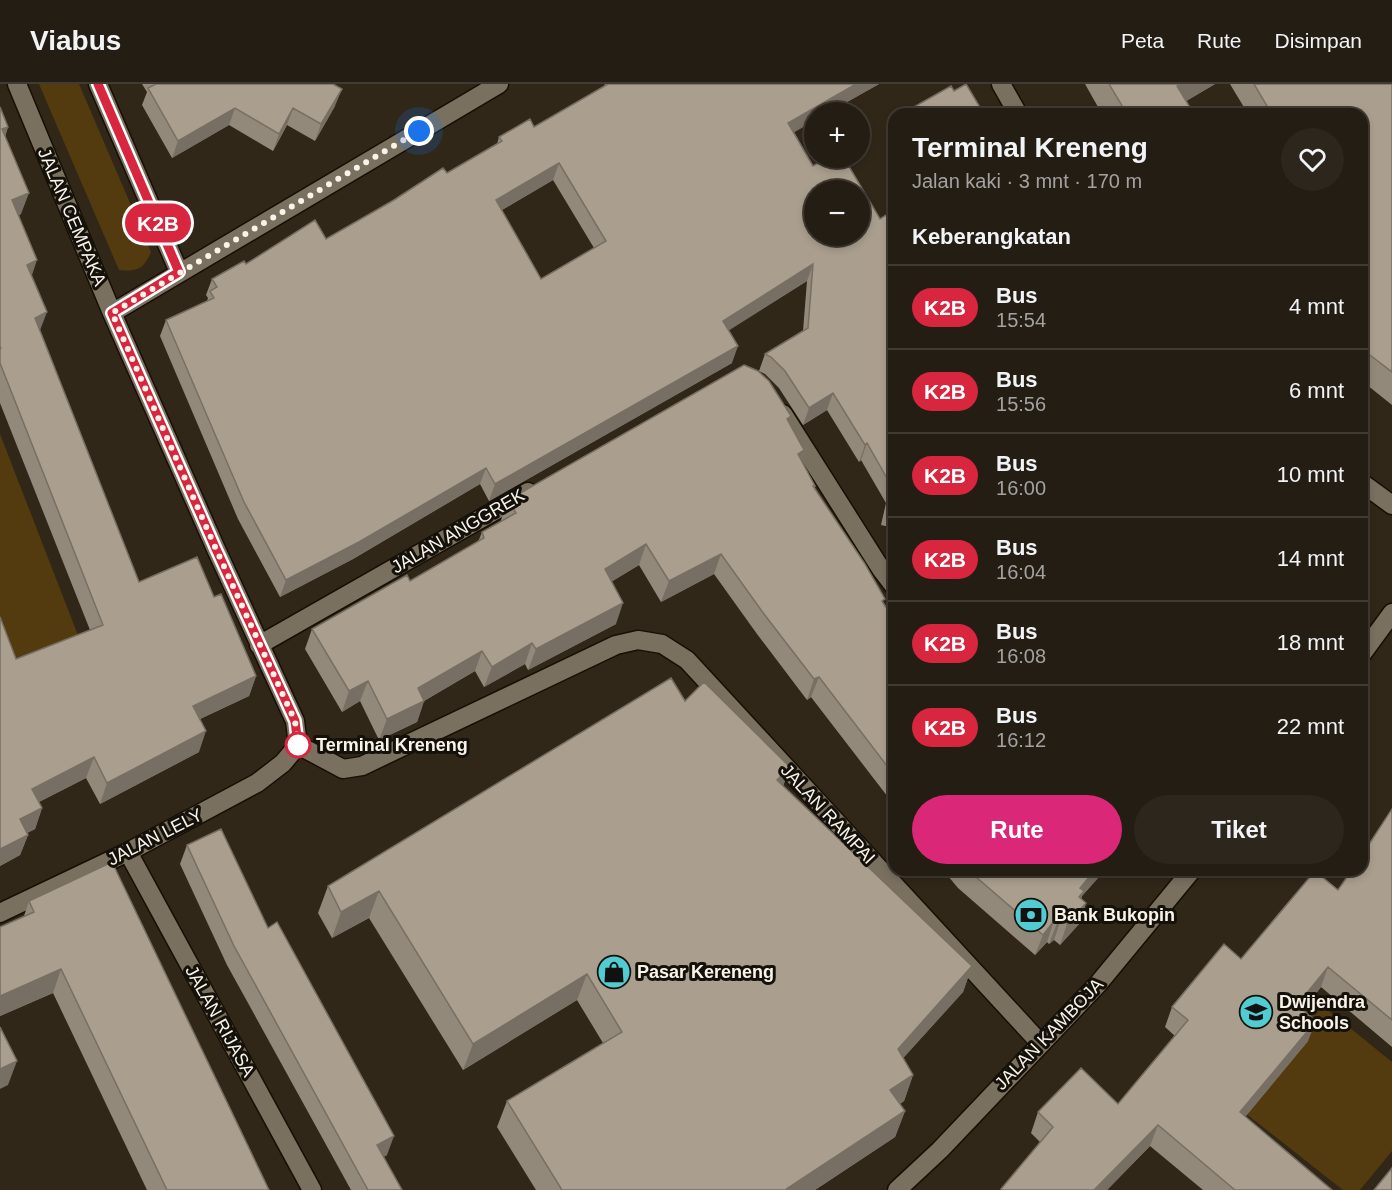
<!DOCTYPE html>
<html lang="id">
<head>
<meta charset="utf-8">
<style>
  :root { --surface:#241d13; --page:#2c261c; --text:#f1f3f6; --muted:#a3a2a0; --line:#413b33; --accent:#db2777 }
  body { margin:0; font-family:Helvetica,sans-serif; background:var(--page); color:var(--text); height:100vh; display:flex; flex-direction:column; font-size:22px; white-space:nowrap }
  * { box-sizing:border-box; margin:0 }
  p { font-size:20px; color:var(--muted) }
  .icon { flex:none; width:33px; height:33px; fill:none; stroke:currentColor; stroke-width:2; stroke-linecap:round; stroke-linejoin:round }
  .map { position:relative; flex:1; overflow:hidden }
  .drawer { position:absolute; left:888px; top:24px; width:480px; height:768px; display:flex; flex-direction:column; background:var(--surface); border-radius:18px; box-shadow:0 3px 9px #0003,0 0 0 2px var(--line) }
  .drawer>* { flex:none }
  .badge { padding:0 12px; border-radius:20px; font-size:21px; line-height:39px }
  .buttons { position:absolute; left:804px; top:18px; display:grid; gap:12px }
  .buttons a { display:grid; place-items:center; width:66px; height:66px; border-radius:50%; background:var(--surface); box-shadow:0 3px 9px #0003,0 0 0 2px var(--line); font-size:30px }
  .you { position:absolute; width:30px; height:30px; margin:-15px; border:4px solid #fff; border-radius:50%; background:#1a73e8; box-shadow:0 0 0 9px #1a73e833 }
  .map>.badge { position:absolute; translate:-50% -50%; box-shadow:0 0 0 3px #fff }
  h2 { padding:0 24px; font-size:22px; line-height:54px }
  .round { display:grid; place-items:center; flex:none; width:63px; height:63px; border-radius:32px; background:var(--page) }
  .overview { display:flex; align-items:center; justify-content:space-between; height:102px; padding:0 24px }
  h1 { font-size:28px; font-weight:600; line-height:45px }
  .button { display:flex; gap:12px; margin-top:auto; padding:12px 24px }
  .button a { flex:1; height:69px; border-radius:36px; background:var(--accent); color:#fff; font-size:24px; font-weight:600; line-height:69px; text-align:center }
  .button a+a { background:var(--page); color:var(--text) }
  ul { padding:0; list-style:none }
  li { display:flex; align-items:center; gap:18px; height:84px; padding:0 24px; border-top:2px solid var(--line) }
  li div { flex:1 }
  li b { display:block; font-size:22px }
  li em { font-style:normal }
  li .badge { min-width:66px; font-weight:700; text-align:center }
  header { display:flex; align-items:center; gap:36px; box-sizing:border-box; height:84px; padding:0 30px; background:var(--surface); border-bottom:2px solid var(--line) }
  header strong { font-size:28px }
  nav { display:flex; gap:33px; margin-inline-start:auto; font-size:21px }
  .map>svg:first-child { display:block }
  .green { fill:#533b0f }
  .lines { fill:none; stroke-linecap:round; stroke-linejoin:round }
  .street-casing { stroke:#180f04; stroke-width:21 }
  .secondary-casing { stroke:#180f04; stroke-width:21 }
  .street { stroke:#7a7060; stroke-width:18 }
  .secondary { stroke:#7a7060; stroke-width:18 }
  .wall { fill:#92897a; fill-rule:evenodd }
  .shaded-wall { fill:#776f63 }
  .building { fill:#aa9f8e; stroke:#776f63; stroke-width:1.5; fill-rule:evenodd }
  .line-casing { stroke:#fff; stroke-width:14 }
  .line { stroke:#d7263d; stroke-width:9 }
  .walk { stroke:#f9f3ea; stroke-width:6; stroke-dasharray:0 10.8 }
  .stop-dot { fill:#fff; stroke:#d7263d; stroke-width:3 }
  .labels { text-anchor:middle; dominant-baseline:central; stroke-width:6; stroke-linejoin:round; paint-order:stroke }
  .street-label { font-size:18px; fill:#f9f3ea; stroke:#14100a }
  .stop-label { font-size:18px; font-weight:bold; fill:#f9f3ea; stroke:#14100a; text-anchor:start }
  .poi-label { font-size:18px; font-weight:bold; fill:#f9f3ea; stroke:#14100a; text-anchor:start }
</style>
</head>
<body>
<header>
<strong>Viabus</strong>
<nav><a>Peta</a><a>Rute</a><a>Disimpan</a></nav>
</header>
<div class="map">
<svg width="1392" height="1106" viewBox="0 0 1392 1106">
  <rect width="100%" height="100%" fill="#302719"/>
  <path class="green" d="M39,0h40l72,168c-7,17 -14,20 -32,18z
    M0,350l81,209 -66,26 -15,-38z
    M1313,914l79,64v89l-32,39h-17l-117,-92 64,-72z"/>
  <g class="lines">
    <g class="street-casing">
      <path id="street" d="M17,0l95,229 104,236 79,172 3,24
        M98,0l81,188
        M1001,0l17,30
        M112,229l387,-229
        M783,330l98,155 13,17
        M1362,399l30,22
        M259,561l269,-153
        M298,661l45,24 19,-3 254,-121 22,-5 24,4 25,16 354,384
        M128,768l184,338
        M0,829l128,-61 129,-69 26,-20 15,-18"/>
    </g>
    <g class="secondary-casing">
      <path id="secondary" d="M1362,570l30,-41
        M897,1106l43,-40 158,-166 94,-114"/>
    </g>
    <use href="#street" class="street"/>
    <use href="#secondary" class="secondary"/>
  </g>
  <path class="wall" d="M142,0h191l2,22 -20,35 -28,-16 -14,26 -44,-26 -57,33 -30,-53 5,-13z
    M605,0h274l-85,48 19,34 67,53 14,-9v318l-13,-3 5,-22 -25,-43 -2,2 -32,-52 -24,15 -24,-37 -14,-14 -6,-3 6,-17 38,-23 4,-50 -79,49 4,33 -243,138 -9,-17 -127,75 -73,38 -42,-78 -78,-183 6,-16 41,-19 1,-3 -2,-3 6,-16 34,-15 80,-25 121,-66 50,-29 2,-7 35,-10 69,-39zM553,96l41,68 -53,31 -39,-69z
    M1085,0h130l-29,17 8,13h-92z
    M1230,0h162v321l-30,-24v-267h-114z
    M0,23l8,20 -3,10 16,77 -2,1 13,61 8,55 99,251 75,15 42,79 -7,20 -49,23 -1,33 -99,52 -14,-26 -47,24 3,6 -7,21 -8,4 1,2 -8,20 -20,11v-249l16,42 74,-29 -90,-227z
    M789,338l15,28 -3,9 14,27v2l79,132v191l-4,-6 1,-4 -80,-104 -4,3 -50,-66 -43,-60 -53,28 -22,-37 -28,17 5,42 -88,46 -3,-6 -41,23 -9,-16 -51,30 -7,21 -38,18 -19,-39 -18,11 -37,-63 7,-20 98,-48 68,-39 4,-10 19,-11v-1l7,-20z
    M685,617l105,66 -7,19 189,180 -9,26 -60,66 10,17 -9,26 -4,3 5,7 -10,26 -80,53h-279l-39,-63 10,-26 96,-58 -26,-43 -114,70 -94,-152 -37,20 -14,-25 10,-27z
    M1392,725v238l-71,-60 -18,23 5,31 -63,76 87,73h-129l-53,-44 -43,44h-106l39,-48 -9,-9 7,-21 80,-8 57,-68 -10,-9 7,-20 166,-117z
    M187,761l81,83 119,227 -4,2 19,33h-51l-124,-225 -47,-101z
    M943,786h162l-23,26 -1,3 5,4 -7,21 -19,21 -6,-5 -5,4 -2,-2 -12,13 -77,-67z
    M29,817l240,289h-122l-94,-197 -53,23v-89l24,-11z"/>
  <path class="shaded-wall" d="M856,0h23l-50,28h-15v9l-32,18 6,-16z
    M1181,0h34l-47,28 9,-26z
    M342,5l-7,17 -20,35 6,-17z
    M235,24l-6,17 -57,33 6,-17z
    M293,24l-6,17 -14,26 6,-17z
    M8,43l-7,20 1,-18z
    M559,79l-6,17 -63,37 6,-17z
    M29,109l-8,21 -16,7 7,-21z
    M37,176l-7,21 -3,-16z
    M813,180l-6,17 -90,57 6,-17z
    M47,228l-8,21 -4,-15z
    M738,262l-6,17 -243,138 6,-17z
    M833,309l-6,17 -24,15 6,-17z
    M867,359l-6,17 -2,2 6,-17z
    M804,366l-7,20 1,-16z
    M486,384l-6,16 -127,75 -73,38 6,-17z
    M646,460l-7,21 -42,25 8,-21z
    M721,470l-7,20 -53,28 8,-21z
    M623,519l-7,21 -88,46 8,-21z
    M532,559l-7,21 -41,23 8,-20z
    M482,567l-7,20 -58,34 7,-4 -7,21 -38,18 8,-21 31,-31z
    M256,592l-7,20 -64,30 8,-20z
    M819,593l-8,20 -4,3 7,-21z
    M368,597l-8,20 -18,11 7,-21z
    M206,647l-7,21 -99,52 7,-21z
    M94,673l-8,21 -61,31 7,-20z
    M790,683l-10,27 -3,-14z
    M42,724l-7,21 -22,11 7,-21z
    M28,751l-8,20 -20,11v-17z
    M1095,786h10l-23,26 -5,16 3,-24z
    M379,807l-10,27 -37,20 9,-26z
    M1086,819l-7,21 -19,21 7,-21z
    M1061,835l-7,21 -5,4 8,-21z
    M1054,837l-7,21 -12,13 8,-20z
    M972,882l-9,26 -75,83 10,-26z
    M1328,883l-7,20 -31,39 7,-21z
    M61,885l-8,24 -53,23v-20z
    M587,890l-10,26 -114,70 10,-26z
    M1316,937l-8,20 -76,92 8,-21z
    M17,977l-9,24 -8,4v-20z
    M913,991l-9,26 -23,15 9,-26z
    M905,1027l-10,26 -80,53h-30z
    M1158,1041l-8,21 -43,44h-13z
    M394,1052l-7,19 -17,9 7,-19z"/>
  <path class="building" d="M156,0h177l9,5 -21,35 -28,-16 -14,26 -44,-26 -57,33 -30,-53z
    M608,0h248l-68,39 25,43 14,-8h17l36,61 14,-9v121l-5,3 5,-1v177l-7,-1 5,-22 -25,-44 -2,2 -32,-52 -24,15 -24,-37 -14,-14 -6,-3 43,-26 5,-64 -90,57 15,25 -243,138 -9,-16 -127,74 -73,38 -42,-78 -78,-182 48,-22 -4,-7 7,-4 -5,-8 32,-18 2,3 69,-44 11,19 68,-39 49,-32 4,5 55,-32 -3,-4 31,-18 4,8zM559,79l47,78 -65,38 -45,-79zM814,106h46v46h-46z
    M966,0l18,30h-78l-1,-2 46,-26 3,5z
    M1109,0h72l-4,2 17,28h-67z
    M1254,0h138v288l-30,-23v-235h-97l5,-3z
    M0,23l8,20 -6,2 27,64 -17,7 25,60 -10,5 20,47 -12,6 104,264 58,-25 17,40 7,-3 35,82 -63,30 13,25 -99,52 -13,-26 -62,32 10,19 -22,11 8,16 -28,14v-232l16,42 87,-34 -103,-262v-14l1,-1 -1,-2z
    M744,281l14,6 11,10 22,35 -4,3 17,31 -6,4 17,32h-2l52,78 20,35 -3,2 12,19v155l-75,-98 -5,2 -50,-65 -43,-60 -52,27 -23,-37 -41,25 18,34 -87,46 -4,-6 -40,24 -10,-16 -64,37 6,13 -37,18 -19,-38 -19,10 -37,-62 95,-54 3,6 74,-43 -2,-6 34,-19 -8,-13z
    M671,594l14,23 19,-19 86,85 -13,13 195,186 -74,83 15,26 -23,15 15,21 -120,79h-223l-55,-89 115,-69 -35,-58 -114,70 -94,-153 -38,21 -13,-26z
    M1392,725v211l-64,-53 -31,38 19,16 -76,91 92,78h-97l-77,-65 -64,65h-91l-2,-1 52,-62 -15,-15 43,-44 37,36 70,-84 -16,-13 52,-63 17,15 74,-88 23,19 14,-20h10v-15z
    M221,745l47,99 9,-6 117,214 -17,9 25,45h-34l-134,-244 -47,-101z
    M112,778l157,328h-102l-106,-221 -61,27v-69l34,-15 -5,-11z
    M968,786h127l-15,18 4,3 -5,6 7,6 -19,21 -6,-5 -4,4 -3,-2 -11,14z
    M0,943l17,34 -17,8z
    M1392,1084v22h-18z"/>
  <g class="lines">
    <g class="line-casing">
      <path id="line" d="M98,0l81,188 -67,41 104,236 79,172 3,24"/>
    </g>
    <use href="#line" class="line"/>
    <path class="walk" d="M298,661l-3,-24 -79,-172 -104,-236 307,-182"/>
  </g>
  <defs>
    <g id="bank-disc" transform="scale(1.725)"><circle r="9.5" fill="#51ccd2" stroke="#14100a"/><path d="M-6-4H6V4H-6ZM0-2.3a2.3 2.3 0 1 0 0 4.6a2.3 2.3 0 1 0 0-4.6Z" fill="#111"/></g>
    <g id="shop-disc" transform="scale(1.725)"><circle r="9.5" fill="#51ccd2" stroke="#14100a"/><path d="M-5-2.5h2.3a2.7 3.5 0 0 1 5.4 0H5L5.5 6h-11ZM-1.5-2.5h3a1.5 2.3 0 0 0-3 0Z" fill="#111"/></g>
    <g id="school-disc" transform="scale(1.725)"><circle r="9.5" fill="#51ccd2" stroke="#14100a"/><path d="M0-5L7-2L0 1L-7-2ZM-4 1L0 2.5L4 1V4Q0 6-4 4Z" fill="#111"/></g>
  </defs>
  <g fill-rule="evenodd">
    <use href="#bank-disc" x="1031" y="831"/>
    <use href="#shop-disc" x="614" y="888"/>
    <use href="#school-disc" x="1256" y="928"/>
  </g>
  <circle class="stop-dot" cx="298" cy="661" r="12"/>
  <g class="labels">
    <g class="street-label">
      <text transform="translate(72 133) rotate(67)">JALAN CEMPAKA</text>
      <text transform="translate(458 447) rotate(-30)">JALAN ANGGREK</text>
      <text transform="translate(828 730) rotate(47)">JALAN RAMPAI</text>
      <text transform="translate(155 753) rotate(-27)">JALAN LELY</text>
      <text transform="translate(220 937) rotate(61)">JALAN RIJASA</text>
      <text transform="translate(1049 950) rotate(-46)">JALAN KAMBOJA</text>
    </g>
    <g class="stop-label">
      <text x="316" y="661">Terminal Kreneng</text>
    </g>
    <g class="poi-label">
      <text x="1054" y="831">Bank Bukopin</text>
      <text x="637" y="888">Pasar Kereneng</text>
      <text x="1279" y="918">Dwijendra<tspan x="1279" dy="21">Schools</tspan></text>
    </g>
  </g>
</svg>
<div class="buttons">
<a>+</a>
<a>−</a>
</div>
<div class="you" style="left:419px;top:47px"></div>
<b class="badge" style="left:158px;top:139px;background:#d7263d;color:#fff">K2B</b>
<section class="drawer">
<div class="overview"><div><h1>Terminal Kreneng</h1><p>Jalan kaki · 3 mnt · 170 m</p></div><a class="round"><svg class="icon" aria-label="heart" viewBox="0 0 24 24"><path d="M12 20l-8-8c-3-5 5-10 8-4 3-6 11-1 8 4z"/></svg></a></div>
<h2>Keberangkatan</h2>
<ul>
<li><span class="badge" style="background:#d7263d;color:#fff">K2B</span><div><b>Bus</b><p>15:54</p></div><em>4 mnt</em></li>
<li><span class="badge" style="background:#d7263d;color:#fff">K2B</span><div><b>Bus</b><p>15:56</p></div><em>6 mnt</em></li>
<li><span class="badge" style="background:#d7263d;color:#fff">K2B</span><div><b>Bus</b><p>16:00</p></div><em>10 mnt</em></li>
<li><span class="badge" style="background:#d7263d;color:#fff">K2B</span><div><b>Bus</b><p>16:04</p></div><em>14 mnt</em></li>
<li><span class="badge" style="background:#d7263d;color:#fff">K2B</span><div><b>Bus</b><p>16:08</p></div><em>18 mnt</em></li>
<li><span class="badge" style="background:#d7263d;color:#fff">K2B</span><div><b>Bus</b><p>16:12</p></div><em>22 mnt</em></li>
</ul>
<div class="button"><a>Rute</a><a>Tiket</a></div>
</section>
</div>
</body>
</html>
